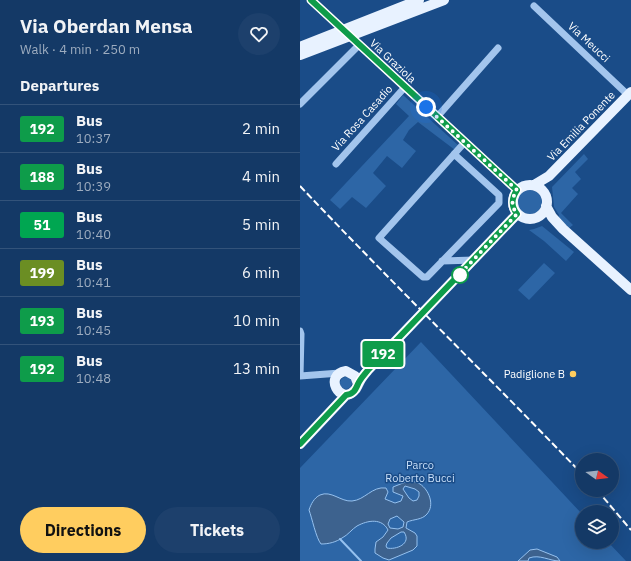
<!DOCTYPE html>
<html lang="en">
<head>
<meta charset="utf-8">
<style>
  :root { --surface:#143966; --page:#1d406c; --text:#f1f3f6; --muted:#9dacbf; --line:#33537a; --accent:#ffcd5f }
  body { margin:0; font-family:"IBM Plex Sans",sans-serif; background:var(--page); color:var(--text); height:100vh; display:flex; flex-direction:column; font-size:15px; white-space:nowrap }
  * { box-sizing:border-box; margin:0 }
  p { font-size:13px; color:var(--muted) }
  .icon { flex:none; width:22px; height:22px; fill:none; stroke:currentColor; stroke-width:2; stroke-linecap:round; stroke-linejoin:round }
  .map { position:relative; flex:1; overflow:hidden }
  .drawer { display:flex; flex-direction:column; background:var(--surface); width:300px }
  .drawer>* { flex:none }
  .badge { padding:0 8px; border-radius:3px; font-size:14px; line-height:26px }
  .needle { width:26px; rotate:104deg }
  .controls { position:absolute; left:275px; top:453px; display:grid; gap:8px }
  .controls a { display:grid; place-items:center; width:44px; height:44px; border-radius:50%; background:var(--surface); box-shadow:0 4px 16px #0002,0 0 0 1px var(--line); font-size:20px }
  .you { position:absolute; width:20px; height:20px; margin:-10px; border:3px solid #fff; border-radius:50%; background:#1a73e8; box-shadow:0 0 0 6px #1a73e833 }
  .map>.badge { position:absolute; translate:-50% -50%; box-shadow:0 0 0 2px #fff }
  h2 { padding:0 20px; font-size:15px; line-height:36px }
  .round { display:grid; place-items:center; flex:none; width:42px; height:42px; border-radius:21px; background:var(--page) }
  .headline { display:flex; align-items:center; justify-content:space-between; height:68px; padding:0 20px }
  h1 { font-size:19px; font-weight:700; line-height:30px }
  .button { display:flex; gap:8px; margin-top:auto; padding:8px 20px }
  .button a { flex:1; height:46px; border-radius:24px; background:var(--accent); color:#111; font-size:16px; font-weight:700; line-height:46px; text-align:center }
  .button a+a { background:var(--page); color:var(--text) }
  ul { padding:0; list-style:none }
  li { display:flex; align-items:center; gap:12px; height:48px; padding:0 20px; border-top:1px solid var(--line) }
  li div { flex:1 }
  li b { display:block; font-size:15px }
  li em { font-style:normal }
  li .badge { min-width:44px; font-weight:700; text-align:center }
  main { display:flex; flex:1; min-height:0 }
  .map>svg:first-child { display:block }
  .green { fill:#2d66a6 }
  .water { fill:#3d628e; stroke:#95c1ef; fill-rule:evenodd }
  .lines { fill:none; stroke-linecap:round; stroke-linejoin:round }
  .stream { stroke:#95c1ef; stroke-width:2 }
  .minor { stroke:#a3c5ed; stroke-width:7 }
  .major { stroke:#e8f2ff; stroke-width:10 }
  .rail { stroke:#fff; stroke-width:2; stroke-dasharray:7 3; stroke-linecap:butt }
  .line-casing { stroke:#fff; stroke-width:9 }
  .line { stroke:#0e9c4a; stroke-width:6 }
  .walk { stroke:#fff; stroke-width:4; stroke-dasharray:0 7.2 }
  .stop-dot { fill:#fff; stroke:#0e9c4a; stroke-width:2 }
  .poi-dot { fill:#ffcd5f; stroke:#1a4c88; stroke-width:1.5 }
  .labels { text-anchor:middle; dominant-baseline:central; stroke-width:3; stroke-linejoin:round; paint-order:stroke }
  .street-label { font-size:11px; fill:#fff; stroke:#1a4c88 }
  .poi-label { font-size:11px; fill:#fff; stroke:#1a4c88; text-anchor:end }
  .park-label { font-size:11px; fill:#c8dff9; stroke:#1a4c88 }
</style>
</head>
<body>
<main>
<section class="drawer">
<div class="headline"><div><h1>Via Oberdan Mensa</h1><p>Walk · 4 min · 250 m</p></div><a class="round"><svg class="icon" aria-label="heart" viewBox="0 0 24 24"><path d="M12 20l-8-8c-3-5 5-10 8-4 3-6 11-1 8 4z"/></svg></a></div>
<h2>Departures</h2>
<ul>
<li><span class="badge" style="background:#0e9c4a;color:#fff">192</span><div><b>Bus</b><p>10:37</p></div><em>2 min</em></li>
<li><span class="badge" style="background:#0e9c4a;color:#fff">188</span><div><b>Bus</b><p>10:39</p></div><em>4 min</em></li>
<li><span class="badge" style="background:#00a651;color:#fff">51</span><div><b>Bus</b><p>10:40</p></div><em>5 min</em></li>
<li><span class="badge" style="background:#6b8e23;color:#fff">199</span><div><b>Bus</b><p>10:41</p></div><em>6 min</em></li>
<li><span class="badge" style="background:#0e9c4a;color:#fff">193</span><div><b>Bus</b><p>10:45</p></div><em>10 min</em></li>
<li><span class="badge" style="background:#0e9c4a;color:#fff">192</span><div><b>Bus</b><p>10:48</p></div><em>13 min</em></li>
</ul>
<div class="button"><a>Directions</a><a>Tickets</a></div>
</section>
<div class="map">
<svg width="331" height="561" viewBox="0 0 331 561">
  <rect width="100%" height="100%" fill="#1a4c88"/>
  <path class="green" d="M103,95l56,51 -4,4 -37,-28 -9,8 -6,10 13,11 -14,17 -15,-12 -14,17 13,13 -20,22 -14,-11 -12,12 -10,-9 79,-84 -13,-12z
    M284,154l4,5 -13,13 6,7 -9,9 6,6 -17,19 12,12 -4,3 -11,-9 1,-4 -5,-8 -2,-20z
    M218 202a12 12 0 1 1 24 0a12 12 0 1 1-24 0Z
    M242,226l32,26 -8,9 -22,-20 -15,-11 5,-1z
    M244,263l11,10 -26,27 -11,-10z
    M121,342l161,172v28h26l18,19h-326v-93z
    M40 383a6 6 0 1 1 12 0a6 6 0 1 1-12 0Z"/>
  <path class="water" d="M108,481c4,0 9,1 12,3 9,6 15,21 7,30 -5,6 -13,5 -20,8l-1,6 9,5 2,3v10l-4,4 -24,10 -6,-2 -8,-5v-4l1,-7 7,-5 5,-7c-6,-12 -20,-10 -31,-4 -5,3 -9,9 -15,12 -6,4 -13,6 -21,6 -5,-6 -9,-26 -12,-34 2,-6 5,-12 11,-15 11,-5 21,7 32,6 13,-1 20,-15 34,-13l2,4 -3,7 10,4 6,-2 2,-5 -10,-4v-5zM105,486l10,3 4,3v4l-2,4 -4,1 -4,-3 -6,-9zM97,516l7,6 -1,5 -5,2 -8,-1 -2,-4 2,-5zM101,532h3c8,12 -8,18 -17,16l-1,-2 1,-3 4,-5z
    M237,549l20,8 3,4c-11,0 -20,-7 -31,-3l-1,3h-10l12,-11z"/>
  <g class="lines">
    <path class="stream" d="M40,539l21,22"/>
    <path class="minor" d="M11,0l25,23
      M234,6l94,89
      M54,40l163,150
      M0,104l59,-59
      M137,117l61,-69
      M154,154l45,41v8l-72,74h-4l-44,-39 86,-96
      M36,164l69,-77
      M142,261l32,-1
      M0,331l1,3 -1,42
      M0,376l40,-3"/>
    <path class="major" d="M0,47l119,-47
      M0,55l144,-55
      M213 202a17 17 0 1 1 34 0a17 17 0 1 1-34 0Z
      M234,185l15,-9 82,-84
      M246,206l6,11 11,12 68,61
      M58,384l-3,-8 -9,-5c-23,4 -6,34 8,20 3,-2 3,-5 5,-8 2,-5 6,-9 9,-13l149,-156
      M0,444l46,-49"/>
    <path class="rail" d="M0,186c93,98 189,191 282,288
      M297,490l34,40"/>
  </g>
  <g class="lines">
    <g class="line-casing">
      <path id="line" d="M0,444l46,-49c7,-1 9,-4 12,-11 2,-5 7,-10 10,-14l149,-156c-6,-8 -6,-15 0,-24l-206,-190"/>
    </g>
    <use href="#line" class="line"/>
    <path class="walk" d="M126,107l91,83c-6,9 -6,16 0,24l-61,64 4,-3"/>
  </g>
  <circle class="stop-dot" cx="160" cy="275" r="8"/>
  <circle class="poi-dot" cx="273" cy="374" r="4"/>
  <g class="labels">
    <g class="street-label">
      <text transform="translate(289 42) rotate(43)">Via Meucci</text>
      <text transform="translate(93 61) rotate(43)">Via Graziola</text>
      <text transform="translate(62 118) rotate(-48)">Via Rosa Casadio</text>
      <text transform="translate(281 126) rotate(-46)">Via Emilia Ponente</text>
    </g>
    <g class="poi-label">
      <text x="265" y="374">Padiglione B</text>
    </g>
    <g class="park-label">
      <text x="120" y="465">Parco<tspan x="120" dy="13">Roberto Bucci</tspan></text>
    </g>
  </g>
</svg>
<div class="controls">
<a><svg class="needle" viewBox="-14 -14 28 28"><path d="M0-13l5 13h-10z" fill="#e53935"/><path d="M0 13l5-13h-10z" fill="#9dacbf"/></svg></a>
<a><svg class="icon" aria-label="layers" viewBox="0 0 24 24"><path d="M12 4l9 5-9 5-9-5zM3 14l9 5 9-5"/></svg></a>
</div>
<div class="you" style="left:126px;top:107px"></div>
<b class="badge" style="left:83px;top:354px;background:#0e9c4a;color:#fff">192</b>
</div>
</main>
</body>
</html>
